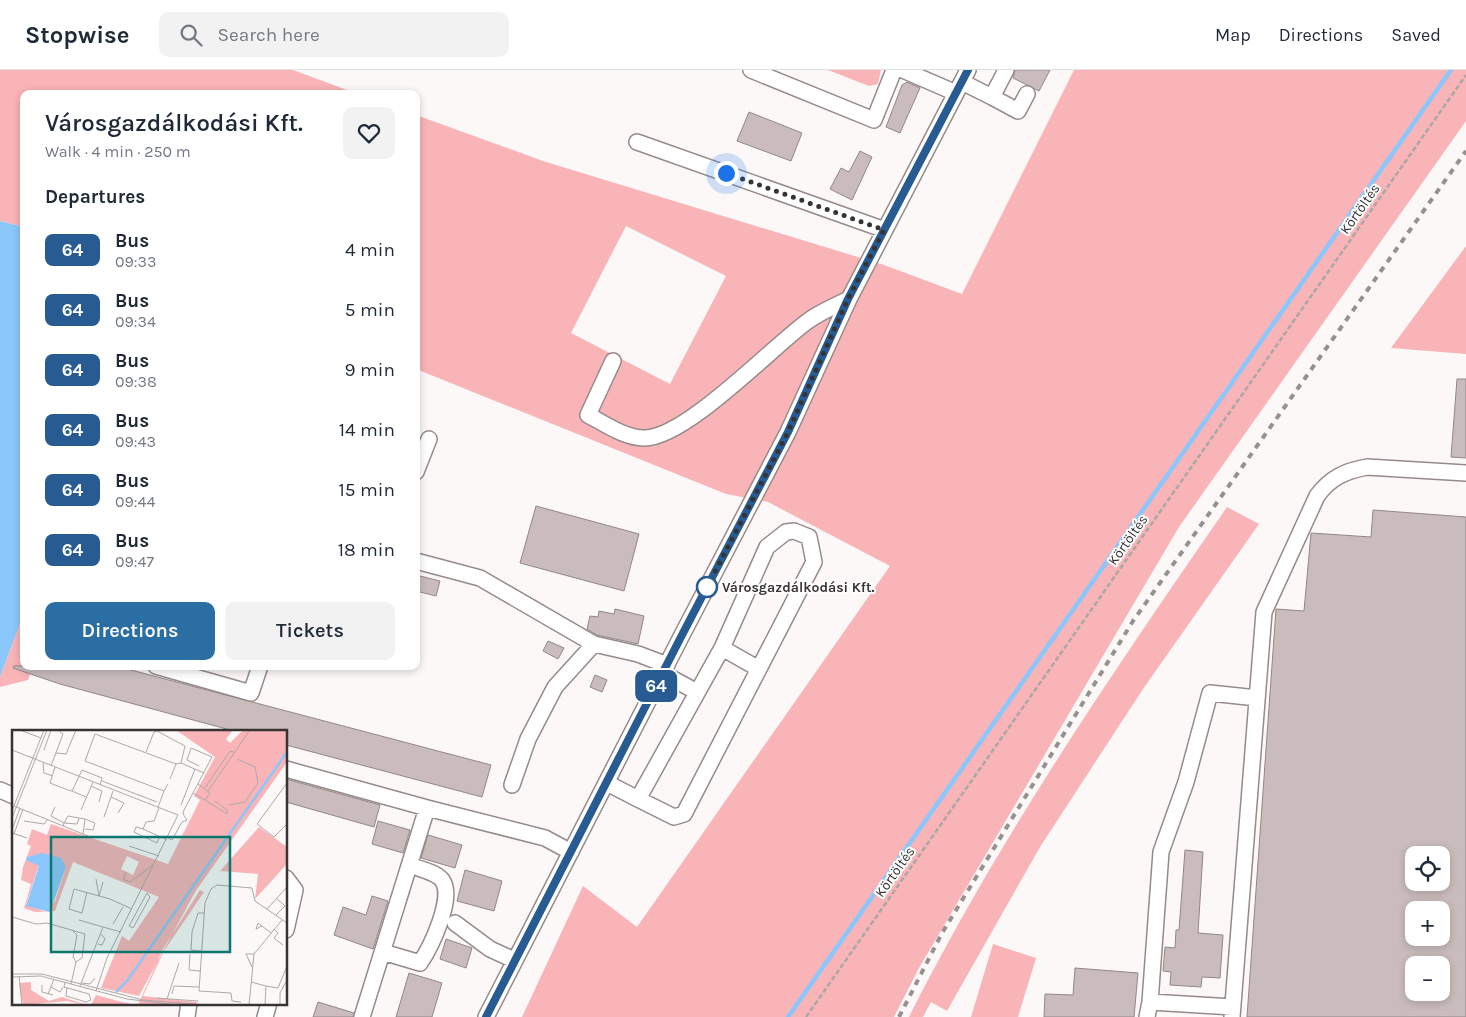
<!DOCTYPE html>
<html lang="en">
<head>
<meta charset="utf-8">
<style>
  :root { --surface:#fff; --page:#f2f2f3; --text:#1f2937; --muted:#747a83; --line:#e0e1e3; --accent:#2a6ea3 }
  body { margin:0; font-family:Karla,sans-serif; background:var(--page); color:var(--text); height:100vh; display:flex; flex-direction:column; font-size:19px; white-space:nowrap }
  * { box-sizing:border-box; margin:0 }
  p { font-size:16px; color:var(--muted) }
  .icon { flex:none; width:28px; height:28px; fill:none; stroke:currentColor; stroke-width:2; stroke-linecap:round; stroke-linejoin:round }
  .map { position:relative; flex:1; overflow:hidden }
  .panel { position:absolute; left:20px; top:20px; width:400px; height:580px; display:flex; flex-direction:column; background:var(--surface); border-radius:10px; box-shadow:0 2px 8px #0003 }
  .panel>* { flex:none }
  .badge { padding:0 10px; border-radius:8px; font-size:18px; line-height:32px }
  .buttons { position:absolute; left:1405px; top:776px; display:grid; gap:10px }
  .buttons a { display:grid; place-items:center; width:45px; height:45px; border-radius:10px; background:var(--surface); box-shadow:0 2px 8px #0003; font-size:25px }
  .you { position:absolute; width:25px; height:25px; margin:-12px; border:4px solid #fff; border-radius:50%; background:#1a73e8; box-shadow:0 0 0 8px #1a73e833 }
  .map>.badge { position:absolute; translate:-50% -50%; box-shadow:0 0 0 2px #fff }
  h2 { padding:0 25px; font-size:19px; line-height:45px }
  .round { display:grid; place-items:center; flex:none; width:52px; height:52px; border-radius:10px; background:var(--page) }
  .summary { display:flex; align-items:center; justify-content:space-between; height:85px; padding:0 25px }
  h1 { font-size:24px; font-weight:600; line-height:38px }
  .cta { display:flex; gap:10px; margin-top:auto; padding:10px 25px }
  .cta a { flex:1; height:58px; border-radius:10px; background:var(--accent); color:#fff; font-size:20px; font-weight:600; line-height:58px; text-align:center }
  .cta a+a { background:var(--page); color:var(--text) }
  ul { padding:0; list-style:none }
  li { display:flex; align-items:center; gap:15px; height:60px; padding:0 25px }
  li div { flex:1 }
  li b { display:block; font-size:19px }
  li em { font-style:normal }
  li .badge { min-width:55px; font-weight:700; text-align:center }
  header { display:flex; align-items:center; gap:30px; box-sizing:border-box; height:70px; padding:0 25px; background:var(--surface); border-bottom:1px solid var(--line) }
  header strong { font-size:24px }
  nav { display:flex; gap:28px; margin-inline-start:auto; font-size:18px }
  .search { width:350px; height:45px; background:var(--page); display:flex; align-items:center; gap:12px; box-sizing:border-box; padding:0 18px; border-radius:10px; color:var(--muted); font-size:19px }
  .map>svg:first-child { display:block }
  .green { fill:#f9b4b8; fill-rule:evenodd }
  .water { fill:#8bc7fb }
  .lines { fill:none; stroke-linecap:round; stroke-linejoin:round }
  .stream { stroke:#8bc7fb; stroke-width:4.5 }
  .building { fill:#cabcbd; stroke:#938687; fill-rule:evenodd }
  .minor-casing { stroke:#978a8b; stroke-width:18 }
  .path { stroke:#aca7a7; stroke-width:2.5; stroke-dasharray:5 2.5; stroke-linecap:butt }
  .minor { stroke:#fff; stroke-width:15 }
  .rail { stroke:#969191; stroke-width:4; stroke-dasharray:6 6; stroke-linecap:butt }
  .line-casing { stroke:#fff; stroke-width:11 }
  .line { stroke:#275b91; stroke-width:8 }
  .walk { stroke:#383333; stroke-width:5; stroke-dasharray:0 9 }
  .stop-dot { fill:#fff; stroke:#275b91; stroke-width:2.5 }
  .labels { text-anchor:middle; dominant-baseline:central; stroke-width:4; stroke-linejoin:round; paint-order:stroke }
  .street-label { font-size:14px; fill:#383333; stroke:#fff }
  .stop-label { font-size:14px; font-weight:bold; fill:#383333; stroke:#fff; text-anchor:start }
  .inset-river { fill:none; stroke:#8bc7fb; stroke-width:2.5 }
  .inset-road { fill:none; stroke:#aea9a9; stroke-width:1 }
  .view { fill:#0f766e; fill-opacity:0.15; stroke:#0f766e; stroke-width:2.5 }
  .inset-edge { fill:none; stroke:#383333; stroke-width:2.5 }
</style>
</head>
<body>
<header>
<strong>Stopwise</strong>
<div class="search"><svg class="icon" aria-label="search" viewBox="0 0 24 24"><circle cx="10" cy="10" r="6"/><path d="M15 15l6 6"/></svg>Search here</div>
<nav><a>Map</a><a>Directions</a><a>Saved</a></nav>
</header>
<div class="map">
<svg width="1466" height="947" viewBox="0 0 1466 947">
  <rect width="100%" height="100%" fill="#fdf8f8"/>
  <path class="green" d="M0,0h293l65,24h-334v133l-24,-6z
    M828,0h53l-3,14 -9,2z
    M1074,0h392v51l-287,406 -260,441 -25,49h-372l61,-131 54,41 253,-361 -122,-64 -42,-8 -310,-125v-254l127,46 341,104 78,29zM626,156l100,50 -56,108 -99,-51z
    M1466,176v108l-75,-6z
    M1227,437l32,17 -116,165 -103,158 -93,164 -16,-9 -8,15h-14c90,-179 204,-345 318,-510z
    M24,543v53h9l-5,14 -28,7v-10z
    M993,874l43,14 -18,59h-47z"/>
  <path class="water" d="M0,151l24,6v386l-24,64z"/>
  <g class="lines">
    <path class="stream" d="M788,947l663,-947"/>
  </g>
  <path class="building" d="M1015,0h35l-11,21 -26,-13z
    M907,12l13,6 -20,45 -14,-6 16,-42z
    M749,42l53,21 -11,28 -54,-20z
    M860,81l12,6 -20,43 -22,-11 11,-21 8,4z
    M1457,309h9v79l-15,-1z
    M536,436l103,28 -15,57 -104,-28z
    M1373,440l93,7v500h-219l29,-408 28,2 7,-78 60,4zM1414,785h27v27h-27zM1414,840h27v28h-27zM1414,895h27v27h-27z
    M416,505l24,6 -4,15 -20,-5z
    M615,539l29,7 -6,28 -41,-9 -10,-6 3,-13 8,1 1,-6 15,3z
    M548,571l16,7 -6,11 -15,-8z
    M14,596h102l375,99 -9,32 -196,-52v-14h-52l-174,-47 -47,-16z
    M595,605l12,5 -5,12 -12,-5z
    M286,709l94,26 -6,22 -88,-25z
    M378,751l32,9 -7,23 -31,-9z
    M428,765l34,10 -7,23 -34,-10z
    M1185,780l18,2 -5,81 25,2 -3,43 -18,-1 -1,10 -31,-2 1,-13 -8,-1 2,-24 10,1 1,-18h3z
    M465,800l37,11 -8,30 -37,-10z
    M372,826l16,5 -15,48 -39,-14 9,-28 23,8z
    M446,869l26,9 -6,20 -26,-9z
    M1075,898l63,5 -4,44h-90l1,-23 28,1z
    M409,903l33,10 -10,34h-36z
    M318,932l36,11 -1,4h-40z"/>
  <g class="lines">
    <g class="minor-casing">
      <path id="minor" d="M751,0l123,50 20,-50
        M903,0l53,23
        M962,12l30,15 14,-27
        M992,27l26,14 9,-17
        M637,72l248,88
        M613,291l-25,54c17,9 37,23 56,23 41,1 129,-92 164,-117 12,-9 27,-15 41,-22
        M416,402l13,-33
        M794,461l15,6 5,25 -130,252 -10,3 -36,-18 84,-151 45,-101 19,-15z
        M416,491l64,17 114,66 44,10 29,11
        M722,578l37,21
        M156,596l95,27 9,-27
        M662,603l35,19
        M286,699l141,39
        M607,713l31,16
        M512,715l16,-46 27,-52 39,-43
        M0,720l14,6
        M286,808l9,12 -9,40
        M455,853l35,26 24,11
        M383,882l37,11c11,-16 35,-66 22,-83 -6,-8 -23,-11 -32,-15
        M1233,937l-83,-5 11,-150 25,-70 24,-89 47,5
        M187,947l2,-14
        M265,947l4,-14
        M362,947l65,-209 118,30 26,14
        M486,947l196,-382 106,-203 61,-133 119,-229
        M1147,947l3,-15
        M1232,947l32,-405 53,-116c13,-18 28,-25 50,-29l99,6"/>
    </g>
    <path class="path" d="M806,947l660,-942"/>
    <use href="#minor" class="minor"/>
    <path class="rail" d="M899,947l43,-84 191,-312 333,-470"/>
  </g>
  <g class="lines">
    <g class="line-casing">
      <path id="line" d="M486,947l196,-382 106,-203 60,-133 120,-229"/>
    </g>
    <use href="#line" class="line"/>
    <path class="walk" d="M707,517l81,-155 60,-133 36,-69 -158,-57"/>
  </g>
  <circle class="stop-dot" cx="707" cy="517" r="10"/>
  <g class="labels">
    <g class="street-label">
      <text transform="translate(1360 139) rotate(-55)">Körtöltés</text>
      <text transform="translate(1128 470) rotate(-55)">Körtöltés</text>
      <text transform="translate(895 802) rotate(-55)">Körtöltés</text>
    </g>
    <g class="stop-label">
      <text x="722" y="517">Városgazdálkodási Kft.</text>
    </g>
  </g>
  <g transform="translate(12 660)">
    <rect width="275" height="275" fill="#fdf8f8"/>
    <path d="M164,0h57l-7,9 4,4 13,-13h44v32l-92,130 -56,104 -38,-8 21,-52 7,5 30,-44 -86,-35 -18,49 -20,1 -11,-4 7,-24 -10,-4 2,-13 8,-21 -4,-2 5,-15 15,6 4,-11 117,40 32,-64 -6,-4 21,-39zM17,126h7l30,11 -11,34 -11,10 -18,-6 13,-40zM115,126l12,6 -6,13 -12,-6zM247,97l28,20v17l-32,35 3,-25 -38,-3zM188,160l4,2 -40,59 -21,45 54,6v3h-59l25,-56zM19,252v8l18,11 13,-4 25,8 -20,-4 -44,4 -4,-22zM84,265l22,6 18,4h-45z" fill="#f9b4b8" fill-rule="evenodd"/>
    <path d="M30,123l19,5 5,9 -16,45 -24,-6 13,-40 -13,-6 1,-3z" fill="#8bc7fb"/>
    <path class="inset-river" d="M104,262l11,-11 160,-229"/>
    <path class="inset-road" d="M8,0l21,8M0,20l166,65M32,20l7,-20M134,22l8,-20 3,-1 28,15 -4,17 -5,1 -81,-30 -10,27 79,30 4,-7M44,23l10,1 10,-24M31,33l1,10 9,3M169,33l23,10M39,36l12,-32 -5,-4M43,37l-5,16 18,7 4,1 10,-21 20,8 -2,7M158,49l6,-15M90,51l55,21M275,53l-30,41 17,13 13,-13M79,56l11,5 -3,11M193,58l25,-37 4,1M60,61l14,6M196,61l42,-61M181,63l12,7 5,-7 -12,-9M99,67l13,6 -6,10M193,70l22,14v-4l-12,-9M169,75l14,-36M217,75l16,-3 13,-19 -3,-16 -18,-8M2,76l74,30M43,77l-4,9 13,7 4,-7 11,2M146,77l6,-16M69,80l12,-28M0,81l32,-81M92,87l9,-26M0,88l35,-88M73,89l10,4 -2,7 -8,-1M12,91l20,3 4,-5M51,96l1,-3 13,1 2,-6 6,1 -2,15M131,99l3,-7 8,-1 5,-13M0,100l8,-22M0,103l15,5M2,104l9,-25M148,106l-3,7 -23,-11 2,-5 7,2 22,10 2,1M156,108l4,2 10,-18 5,-2 -4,-6 1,-4 28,-53 -21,-9 -4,12 12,6M117,116l30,10M114,142l-3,7 7,3 23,-17M84,149l3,17 4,-14M75,162l-5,21 -13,-4 5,-20 36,10 22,10M135,163l3,4 -17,31 -4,-2zM255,179l20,-22M264,185l9,-9 -8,-7M0,187l24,7 11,-1 38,11 -3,24 -6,4 -3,-5 4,-22 -4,-4M67,190l24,7M101,194l10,-17M250,196l-6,3 2,-6 13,10M262,199l4,4 -4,5 9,7M86,214l4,1 3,-6 -4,-5M189,221l-10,-1 1,-18 6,-19h6M178,224l-1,16 11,1M240,237l-6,-13h8M0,244h30l101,26 63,5M7,246l3,29M0,247l29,-1 86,23 50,6M53,252l-1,5 25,7 2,6 -5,2 -20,-6 1,-8M239,252l15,4 -1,19M70,253l8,1 5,-6M59,254l5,-22M30,255v7l11,3M68,256l23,-59 18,5M254,256l12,2 9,-22M39,257l9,5 3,-5M84,261l11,-33 71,-143M36,264l6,-15M160,264l2,-8 25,1M145,268l41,3M155,269l12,-36M229,272l-9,-1 -1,-8 -32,-2 6,-88 6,-14 6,-4 35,3 3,13 32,22M237,275l5,-51 28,-34M268,275v-12l7,-13"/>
    <path class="view" d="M39,107h179v115h-179z"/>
    <rect width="275" height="275" class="inset-edge"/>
  </g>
</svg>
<div class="buttons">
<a><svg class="icon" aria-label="locate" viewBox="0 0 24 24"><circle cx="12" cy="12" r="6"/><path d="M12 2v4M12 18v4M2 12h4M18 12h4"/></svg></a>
<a>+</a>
<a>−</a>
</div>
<div class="you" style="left:726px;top:103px"></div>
<b class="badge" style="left:656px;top:616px;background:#275b91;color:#fff">64</b>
<section class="panel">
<div class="summary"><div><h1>Városgazdálkodási Kft.</h1><p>Walk · 4 min · 250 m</p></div><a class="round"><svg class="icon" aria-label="heart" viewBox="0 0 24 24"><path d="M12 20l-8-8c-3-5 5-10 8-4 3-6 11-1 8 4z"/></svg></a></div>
<h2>Departures</h2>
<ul>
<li><span class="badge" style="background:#275b91;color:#fff">64</span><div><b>Bus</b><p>09:33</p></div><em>4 min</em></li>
<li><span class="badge" style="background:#275b91;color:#fff">64</span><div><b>Bus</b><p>09:34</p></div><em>5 min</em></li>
<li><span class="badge" style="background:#275b91;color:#fff">64</span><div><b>Bus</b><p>09:38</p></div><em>9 min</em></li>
<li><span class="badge" style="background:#275b91;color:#fff">64</span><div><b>Bus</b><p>09:43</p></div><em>14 min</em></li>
<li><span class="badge" style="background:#275b91;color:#fff">64</span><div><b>Bus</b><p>09:44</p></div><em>15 min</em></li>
<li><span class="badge" style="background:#275b91;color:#fff">64</span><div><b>Bus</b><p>09:47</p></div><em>18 min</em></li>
</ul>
<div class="cta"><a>Directions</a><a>Tickets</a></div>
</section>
</div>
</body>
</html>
